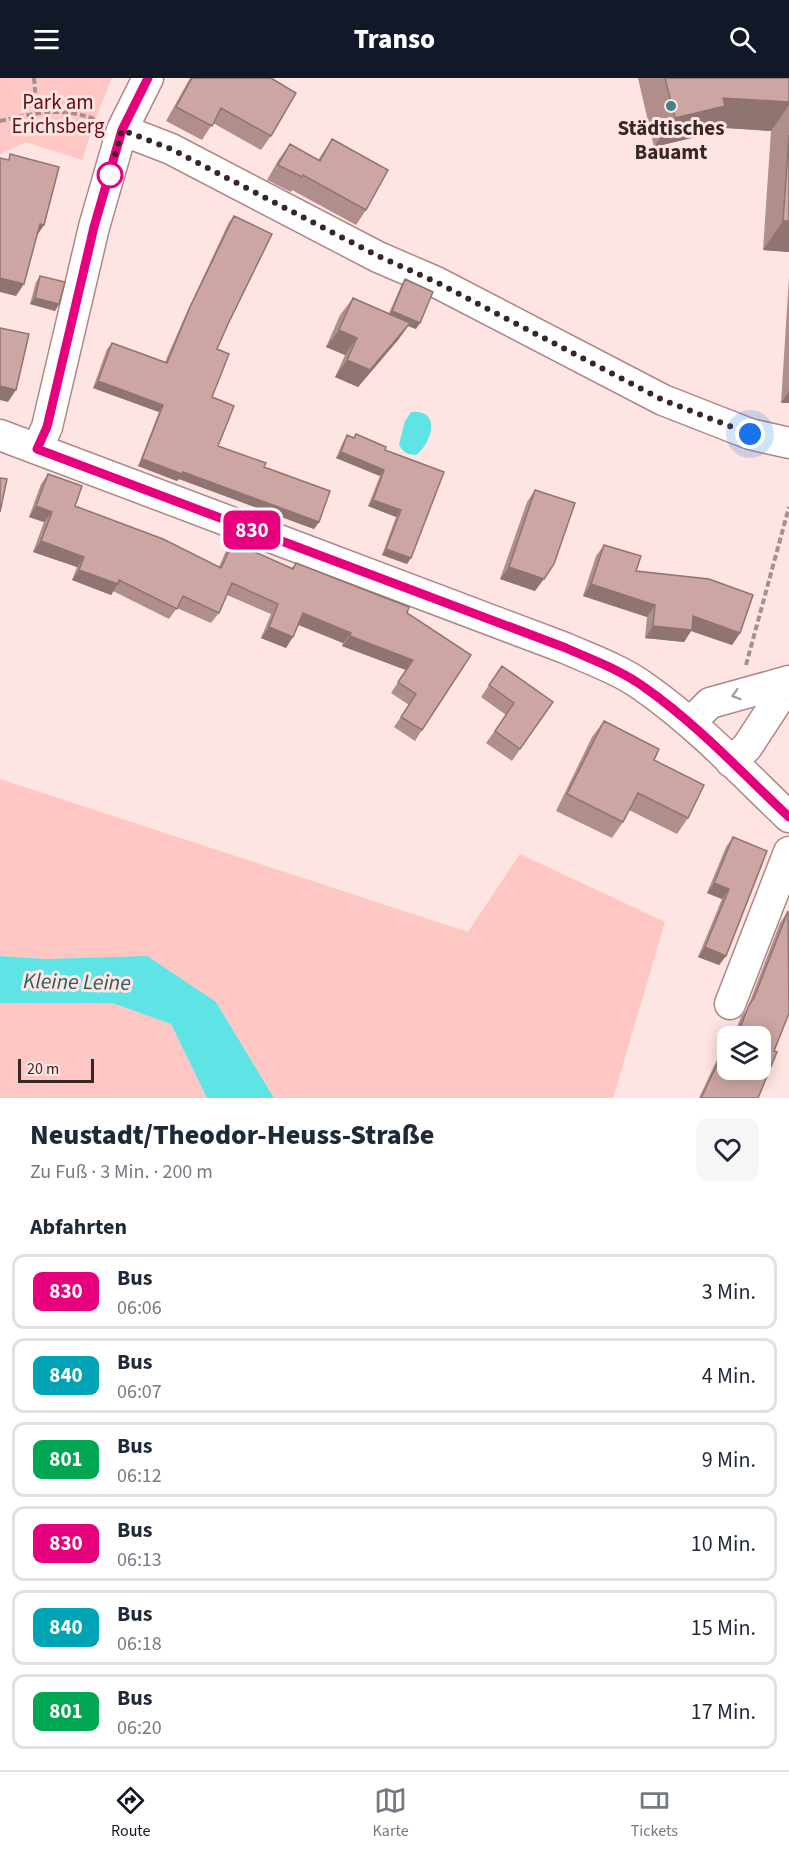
<!DOCTYPE html>
<html lang="de">
<head>
<meta charset="utf-8">
<style>
  :root { --surface:#fff; --page:#f6f6f7; --text:#1f2937; --muted:#747a83; --line:#e0e1e3; --accent:#111827 }
  body { margin:0; font-family:"Source Sans 3",sans-serif; background:var(--page); color:var(--text); height:100vh; display:flex; flex-direction:column; font-size:22px; white-space:nowrap }
  * { box-sizing:border-box; margin:0 }
  p { font-size:20px; color:var(--muted) }
  .icon { flex:none; width:33px; height:33px; fill:none; stroke:currentColor; stroke-width:2; stroke-linecap:round; stroke-linejoin:round }
  .map { position:relative; height:1020px; overflow:hidden }
  .sheet { display:flex; flex-direction:column; background:var(--surface); flex:1 }
  .sheet>* { flex:none }
  .badge { padding:0 12px; border-radius:9px; font-size:21px; line-height:39px }
  .buttons { position:absolute; left:717px; top:948px; display:grid; gap:12px }
  .buttons a { display:grid; place-items:center; width:54px; height:54px; border-radius:12px; background:var(--surface); box-shadow:0 3px 15px #0003; font-size:30px }
  .scale { position:absolute; left:18px; bottom:15px; width:76px; box-sizing:border-box; padding-left:6px; border:3px solid #372827; border-top:0; font-size:16px; line-height:21px; white-space:nowrap; color:#372827; -webkit-text-stroke:4px #fee4e2; paint-order:stroke }
  .you { position:absolute; width:30px; height:30px; margin:-15px; border:4px solid #fff; border-radius:50%; background:#1a73e8; box-shadow:0 0 0 9px #1a73e833 }
  .map>.badge { position:absolute; translate:-50% -50%; box-shadow:0 0 0 3px #fff }
  h2 { padding:0 30px; font-size:22px; line-height:54px }
  .round { display:grid; place-items:center; flex:none; width:63px; height:63px; border-radius:12px; background:var(--page) }
  .summary { display:flex; align-items:center; justify-content:space-between; height:102px; padding:0 30px }
  h1 { font-size:28px; font-weight:800; line-height:45px }
  ul { padding:0; list-style:none }
  li { display:flex; align-items:center; gap:18px; height:75px; margin:0 12px 9px; padding:0 18px; border:3px solid var(--line); border-radius:12px }
  li div { flex:1 }
  li b { display:block; font-size:22px }
  li em { font-style:normal }
  li .badge { min-width:66px; font-weight:700; text-align:center }
  header { display:flex; justify-content:space-between; align-items:center; height:78px; padding:0 30px; background:var(--accent); color:#fff; font-size:27px; font-weight:800 }
  .dock { display:flex; justify-content:space-around; align-items:center; height:84px; border-top:2px solid var(--line); background:var(--surface); font-size:16px; color:var(--muted) }
  .dock a { display:grid; justify-items:center; gap:3px }
  .dock .selected { color:var(--accent) }
  .map>svg:first-child { display:block }
  .green { fill:#fec7c3 }
  .water { fill:#5fe4e5 }
  .lines { fill:none; stroke-linecap:round; stroke-linejoin:round }
  .minor-casing { stroke:#ae8885; stroke-width:33 }
  .path { stroke:#a5908f; stroke-width:4; stroke-dasharray:6 3; stroke-linecap:butt }
  .minor { stroke:#fff; stroke-width:30 }
  .wall { fill:#b08e8b }
  .shaded-wall { fill:#907471 }
  .building { fill:#cda5a2; stroke:#907471; stroke-width:1.5 }
  .oneway { stroke:#a59e9e }
  .line-casing { stroke:#fff; stroke-width:14 }
  .line { stroke:#e6007e; stroke-width:9 }
  .walk { stroke:#372827; stroke-width:6; stroke-dasharray:0 10.8 }
  .poi-dot { fill:#3d8586; stroke:#fee4e2; stroke-width:2 }
  .stop-dot { fill:#fff; stroke:#e6007e; stroke-width:3 }
  .labels { text-anchor:middle; dominant-baseline:central; stroke-width:6; stroke-linejoin:round; paint-order:stroke }
  .park-label { font-size:21px; fill:#620d13; stroke:#fee4e2 }
  .poi-label { font-size:21px; font-weight:bold; fill:#372827; stroke:#fee4e2 }
  .water-label { font-size:22px; font-style:italic; fill:#296162; stroke:#fee4e2 }
</style>
</head>
<body>
<header><svg class="icon" aria-label="menu" viewBox="0 0 24 24"><path d="M4 6h16M4 12h16M4 18h16"/></svg>Transo<svg class="icon" aria-label="search" viewBox="0 0 24 24"><circle cx="10" cy="10" r="6"/><path d="M15 15l6 6"/></svg></header>
<div class="map">
<svg width="789" height="1020" viewBox="0 0 789 1020">
  <rect width="100%" height="100%" fill="#fee4e2"/>
  <path class="green" d="M0,0h112l-14,34 -16,48 -56,-18 -26,12z
    M0,701l468,153 52,-78 145,68 -52,176h-339l-58,-96 -170,-43 -46,-3z
    M0,925h112l59,21 36,74h-207z"/>
  <path class="water" d="M411,334c31,-3 21,31 5,43 -8,0 -14,-3 -17,-11l6,-23z
    M0,878l46,3 101,-3 69,46 58,96h-67l-36,-74 -59,-21h-112z"/>
  <g class="lines">
    <g class="minor-casing">
      <path id="minor" d="M122,52l49,19 207,108 58,25 227,118 87,34 39,9
        M0,357l565,213c27,12 56,22 79,39 53,37 98,85 145,130
        M37,371l10,-22 47,-200 28,-97 26,-52
        M690,645l20,-20 79,-22
        M731,684l16,-15 42,-64
        M730,926l59,-152"/>
    </g>
    <path class="path" d="M34,0l3,35
      M0,43c36,-8 61,-15 97,-1
      M746,587l43,-158"/>
    <use href="#minor" class="minor"/>
  </g>
  <path class="wall" d="M190,0h81v58l-10,14 -48,-27 -11,17 -36,-19z
    M638,0h151v174l-26,-2 8,-119 -61,-4 -6,8 -50,12z
    M332,61l34,71 -10,15 -64,-35 -1,2 -24,-12 12,-21 11,-15 28,16z
    M234,138l-6,108 -11,25 -5,48 6,49 46,21 55,55 -5,7 -135,-50 -2,2 -39,-15 21,-54 -66,-24 14,-39 5,-6 53,19 21,-48 43,-92z
    M40,198l19,28 -4,7 -25,-7 6,-22z
    M789,199v126h-8z
    M405,201l11,50 -8,-3 -10,14 -40,47 -23,-10 10,-22 -19,-8 14,-32 13,-17 36,15 12,-27z
    M356,356l29,16 59,22 -37,92 -25,-9 14,-38 -28,-11 12,-30 -44,-18 7,-16 4,-7 6,3z
    M48,396l27,32 144,61 6,-14 8,-11 58,27 5,-6 111,50 15,117 -7,11 -21,-14 15,-22 -18,-12 15,-23 -64,-24 1,-3 -44,-18 -13,23 -25,-10 10,-24 -44,-19 -8,18 -8,10 -34,-15 -8,11 -56,-28 -2,4 -39,-15 5,-13 -44,-15 11,-30 -15,-5 12,-33z
    M535,412v101l-35,-12 27,-77z
    M604,467l32,26 104,62 -8,12 -41,-14 -7,11 -39,-4 2,-21 -64,-21 13,-40z
    M502,588l51,36 -41,59 -26,-18 20,-28 -25,-18z
    M604,643l50,39 34,58 -11,16 -48,-24 -6,12 -11,16 -56,-27 36,-74z
    M733,759l-7,119 -7,9 -21,-8 24,-58 -15,-6 19,-46z
    M788,833l-14,140 -16,47h-59l24,-51 5,-7v30l2,-34h3l8,-19 6,-8 33,-86z"/>
  <path class="shaded-wall" d="M723,20l66,4v3l-18,26 -61,-4 -6,8 -50,12 21,-29z
    M783,143h6v31l-26,-2z
    M40,146l4,1 -8,12z
    M0,200l24,6 -8,12 -16,-4z
    M35,220l24,6 -4,7 -25,-7z
    M392,233l28,12 -4,6 -8,-3 -10,14 -40,47 -23,-10 12,-17 40,-43z
    M339,252l18,8 -12,17 -19,-8z
    M98,303l65,24 -4,7 -66,-24z
    M0,308l16,4 -8,12 -8,-2z
    M789,313v12h-8z
    M341,374l43,18 -4,6 -44,-18z
    M142,381l41,13 136,50 -5,7 -135,-50 -2,2 -39,-15z
    M373,422l28,10 -5,7 -28,-11z
    M36,428l16,6 -8,10 -15,-5z
    M41,463l43,16 -7,10 -44,-15z
    M386,471l25,9 -4,6 -25,-9z
    M509,489l35,12 -9,12 -35,-12z
    M79,492l39,14 -7,11 -39,-15z
    M591,506l64,21 -8,12 -64,-21z
    M303,535l48,20 -8,10 -47,-19z
    M693,538l47,17 -8,12 -41,-14 -7,11 -39,-4 8,-12z
    M269,549l24,10 -7,11 -25,-10z
    M350,558l63,24 -7,10 -64,-24z
    M714,805l15,6 -7,10 -15,-6z
    M705,869l21,9 -7,9 -21,-8z"/>
  <path class="building" d="M192,0h79l25,15 -25,43 -50,-28 -9,18 -36,-19z
    M665,0h124v24l-66,-4 2,8 -50,12z
    M789,57v86h-6z
    M332,61l56,31 -22,40 -63,-35 -1,2 -24,-12 12,-21 30,17z
    M10,76l49,13 -15,58 -4,-1 -16,60 -24,-6v-120l9,2z
    M234,138l38,18 -44,90 -11,25 12,5 -17,43 22,9 -16,40 48,17 -2,4 66,24 -11,31 -136,-50 -1,2 -40,-15 21,-54 -65,-24 14,-38 55,20 23,-56z
    M40,198l25,6 -6,22 -24,-6z
    M405,201l28,13 -13,31 -28,-12z
    M353,220l57,25 -40,47 -23,-10 10,-22 -18,-8z
    M0,250l29,6 -13,56 -16,-4z
    M356,356l30,13 -1,3 59,22 -33,86 -25,-9 15,-39 -28,-10 11,-30 -43,-18 6,-17 7,3z
    M48,396l34,12 -7,20 88,33 58,29 12,-26 60,27 3,-6 113,44 -2,6 64,42 -49,75 -21,-13 15,-23 -18,-12 15,-22 -63,-24 1,-3 -48,-20 -10,24 -24,-10 9,-23 -46,-21 -13,30 -36,-17 -6,13 -58,-29 -1,4 -39,-14 5,-13 -43,-16 11,-29 -16,-6z
    M0,400l7,1 -7,33z
    M535,412l40,13 -21,61 -10,15 -35,-12z
    M604,467l37,11 -5,15 73,8 44,16 -13,38 -47,-17 -1,14 -39,-4 2,-21 -64,-21z
    M502,588l51,36 -33,47 -25,-18 19,-28 -25,-18z
    M604,643l55,28 -5,11 50,25 -16,33 -50,-25 -15,29 -56,-28z
    M733,759l34,14 -41,105 -21,-9 24,-58 -15,-6z
    M788,833l1,102 -15,38 3,1 -19,46h-57l27,-56v28h32v-34h-23l12,-31 5,-7z"/>
  <defs><path id="oneway-chevron" d="M-2-3.5L2.5 0L-2 3.5" fill="none" stroke-width="1.6" stroke-linecap="round" stroke-linejoin="round" transform="scale(1.5)"/></defs>
  <use class="oneway" href="#oneway-chevron" transform="translate(736 617) rotate(163)"/>
  <g class="lines">
    <g class="line-casing">
      <path id="line" d="M148,0l-26,52 -28,97 -47,200 -10,22 529,199c26,12 55,22 78,39 53,37 98,86 145,130"/>
    </g>
    <use href="#line" class="line"/>
    <path class="walk" d="M110,97l-2,5 14,-50 49,19 207,107 58,26 227,118 87,34"/>
  </g>
  <circle class="poi-dot" cx="671" cy="28" r="6"/>
  <circle class="stop-dot" cx="110" cy="97" r="12"/>
  <g class="labels">
    <g class="park-label">
      <text x="58" y="24">Park am<tspan x="58" dy="24">Erichsberg</tspan></text>
    </g>
    <g class="poi-label">
      <text x="671" y="50">Städtisches<tspan x="671" dy="24">Bauamt</tspan></text>
    </g>
    <g class="water-label">
      <text transform="translate(77 904) rotate(1)">Kleine Leine</text>
    </g>
  </g>
</svg>
<div class="buttons">
<a><svg class="icon" aria-label="layers" viewBox="0 0 24 24"><path d="M12 4l9 5-9 5-9-5zM3 14l9 5 9-5"/></svg></a>
</div>
<div class="scale">20 m</div>
<div class="you" style="left:750px;top:356px"></div>
<b class="badge" style="left:252px;top:452px;background:#e6007e;color:#fff">830</b>
</div>
<section class="sheet">
<div class="summary"><div><h1>Neustadt/Theodor-Heuss-Straße</h1><p>Zu Fuß · 3 Min. · 200 m</p></div><a class="round"><svg class="icon" aria-label="heart" viewBox="0 0 24 24"><path d="M12 20l-8-8c-3-5 5-10 8-4 3-6 11-1 8 4z"/></svg></a></div>
<h2>Abfahrten</h2>
<ul>
<li><span class="badge" style="background:#e6007e;color:#fff">830</span><div><b>Bus</b><p>06:06</p></div><em>3 Min.</em></li>
<li><span class="badge" style="background:#00a3b4;color:#fff">840</span><div><b>Bus</b><p>06:07</p></div><em>4 Min.</em></li>
<li><span class="badge" style="background:#00a651;color:#fff">801</span><div><b>Bus</b><p>06:12</p></div><em>9 Min.</em></li>
<li><span class="badge" style="background:#e6007e;color:#fff">830</span><div><b>Bus</b><p>06:13</p></div><em>10 Min.</em></li>
<li><span class="badge" style="background:#00a3b4;color:#fff">840</span><div><b>Bus</b><p>06:18</p></div><em>15 Min.</em></li>
<li><span class="badge" style="background:#00a651;color:#fff">801</span><div><b>Bus</b><p>06:20</p></div><em>17 Min.</em></li>
</ul>
</section>
<nav class="dock">
<a class="selected"><svg class="icon" aria-label="directions" viewBox="0 0 24 24"><path d="M12 3l9 9-9 9-9-9zM9 14v-3h6M13 9l2 2-2 2"/></svg>Route</a>
<a><svg class="icon" aria-label="map" viewBox="0 0 24 24"><path d="M3 6l6-2 6 2 6-2v14l-6 2-6-2-6 2zM9 4v14M15 6v14"/></svg>Karte</a>
<a><svg class="icon" aria-label="tickets" viewBox="0 0 24 24"><path d="M3 7h18v10H3zM15 7v10"/></svg>Tickets</a>
</nav>
</body>
</html>
